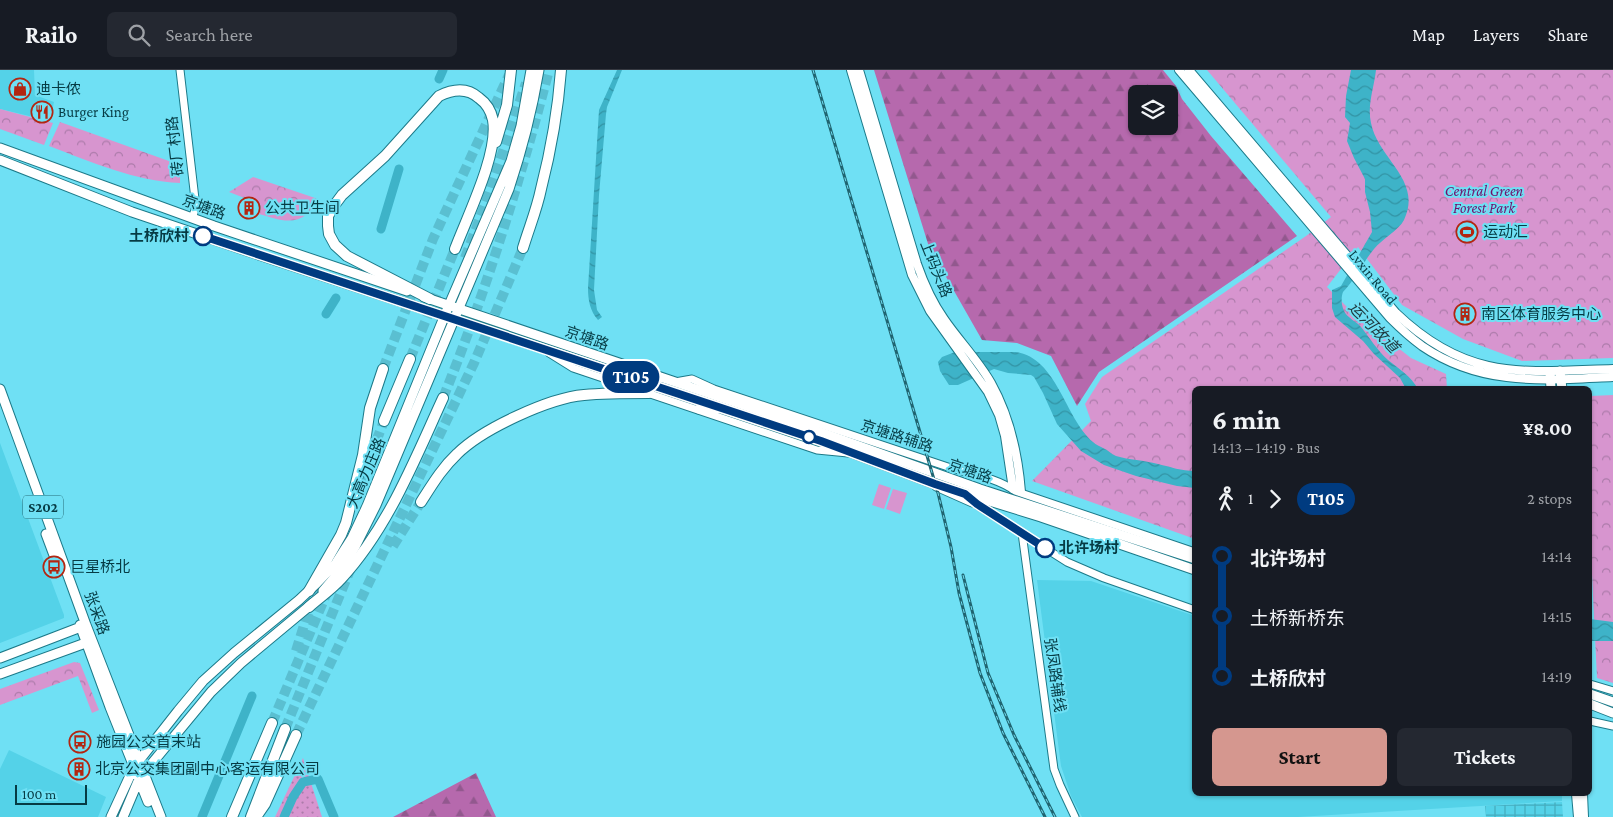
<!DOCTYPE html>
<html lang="en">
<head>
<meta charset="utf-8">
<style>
  :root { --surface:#171b24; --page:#242831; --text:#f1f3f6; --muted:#9ea1a6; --line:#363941; --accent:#d5978f }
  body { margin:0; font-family:"Crimson Pro","Noto Sans SC",serif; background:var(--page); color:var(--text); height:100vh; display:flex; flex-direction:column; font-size:19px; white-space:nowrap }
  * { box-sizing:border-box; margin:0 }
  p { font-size:16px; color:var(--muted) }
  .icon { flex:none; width:28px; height:28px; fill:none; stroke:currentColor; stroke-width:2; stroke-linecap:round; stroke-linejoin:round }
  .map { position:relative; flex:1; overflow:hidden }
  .sheet { position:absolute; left:1192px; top:316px; width:400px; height:410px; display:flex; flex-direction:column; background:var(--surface); border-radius:8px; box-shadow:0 1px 4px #0004 }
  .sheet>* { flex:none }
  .badge { padding:0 10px; border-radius:16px; font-size:18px; line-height:32px }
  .tools { position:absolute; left:1128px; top:15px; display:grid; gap:10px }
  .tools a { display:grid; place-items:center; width:50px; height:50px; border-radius:8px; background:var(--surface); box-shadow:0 1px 4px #0004; font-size:25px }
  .scale { position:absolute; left:15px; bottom:12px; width:72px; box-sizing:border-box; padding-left:5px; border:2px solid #063b44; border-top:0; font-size:14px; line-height:18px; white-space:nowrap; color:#063b44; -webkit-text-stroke:4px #6fe0f4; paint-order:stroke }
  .map>.badge { position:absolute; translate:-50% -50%; box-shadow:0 0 0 2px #fff }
  .legs { display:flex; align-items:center; gap:8px; height:55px; padding:0 20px; font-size:16px }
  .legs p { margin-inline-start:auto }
  .head { display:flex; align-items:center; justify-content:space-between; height:85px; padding:0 20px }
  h1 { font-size:28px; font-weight:700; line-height:38px }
  .primary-button { display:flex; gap:10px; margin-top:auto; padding:10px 20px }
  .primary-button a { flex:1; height:58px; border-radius:8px; background:var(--accent); color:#111; font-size:20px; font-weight:700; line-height:58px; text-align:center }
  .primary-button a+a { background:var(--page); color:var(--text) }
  ul { padding:0 20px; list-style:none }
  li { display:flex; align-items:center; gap:18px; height:60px; font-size:19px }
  li i { display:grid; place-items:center; width:8px; height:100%; margin:0 6px; background:currentColor }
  li i::after { content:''; width:12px; height:12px; margin:-6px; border:4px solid; border-radius:50%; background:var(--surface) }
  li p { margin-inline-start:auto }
  li:first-child i { background:linear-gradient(#0000 50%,currentColor 0) }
  li:last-child i { background:linear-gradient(currentColor 50%,#0000 0) }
  header { display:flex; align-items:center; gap:30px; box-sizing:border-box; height:70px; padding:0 25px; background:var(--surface); border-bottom:1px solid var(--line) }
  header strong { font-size:24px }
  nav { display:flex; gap:28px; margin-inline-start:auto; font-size:18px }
  .search { width:350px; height:45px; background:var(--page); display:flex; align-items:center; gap:12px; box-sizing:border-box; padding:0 18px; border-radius:8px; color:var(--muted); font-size:19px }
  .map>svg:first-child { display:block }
  .built { fill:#54d2e8 }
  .industrial { fill:url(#industrial-grid) }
  .grass { fill:url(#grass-dots) }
  .forest { fill:url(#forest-firs); fill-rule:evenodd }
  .park { fill:url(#park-crowns) }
  .pitch { fill:#d795cf }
  .water { fill:url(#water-waves) }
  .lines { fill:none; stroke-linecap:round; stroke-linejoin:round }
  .river { stroke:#3eb3c8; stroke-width:9 }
  .motorway-tunnel { stroke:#5abfd1; stroke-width:10; stroke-dasharray:10 5; stroke-linecap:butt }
  .tertiary-casing { stroke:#1c7a89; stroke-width:9 }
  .secondary-casing { stroke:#1c7a89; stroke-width:10 }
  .primary-casing { stroke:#1c7a89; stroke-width:11 }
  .trunk-casing { stroke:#1c7a89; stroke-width:11 }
  .motorway-casing { stroke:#1c7a89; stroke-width:12 }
  .tertiary { stroke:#fff; stroke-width:7 }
  .secondary { stroke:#fff; stroke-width:8 }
  .primary { stroke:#fff; stroke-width:9 }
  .trunk { stroke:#fff; stroke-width:9 }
  .motorway { stroke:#fff; stroke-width:10 }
  .rail-casing { stroke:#206470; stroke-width:3 }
  .rail { stroke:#6fe0f4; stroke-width:1; stroke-dasharray:4; stroke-linecap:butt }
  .line-1-casing { stroke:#fff; stroke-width:11 }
  .line-1 { stroke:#003b80; stroke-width:8 }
  .stop-1-dot { fill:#fff; stroke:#003b80; stroke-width:2.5 }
  .labels { text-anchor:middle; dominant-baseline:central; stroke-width:4; stroke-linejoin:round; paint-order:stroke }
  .shield { fill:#6fe0f4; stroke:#266c79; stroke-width:1 }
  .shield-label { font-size:14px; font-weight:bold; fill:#063b44 }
  .poi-label { font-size:15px; fill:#063b44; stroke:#6fe0f4; text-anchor:start }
  .street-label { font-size:15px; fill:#063b44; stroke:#6fe0f4 }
  .park-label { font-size:15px; font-style:italic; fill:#71106b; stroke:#6fe0f4 }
  .stop-label { font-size:15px; font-weight:bold; fill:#063b44; stroke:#6fe0f4; text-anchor:end }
  .water-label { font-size:16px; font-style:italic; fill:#1f393e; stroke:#6fe0f4 }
</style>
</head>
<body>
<header>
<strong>Railo</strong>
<div class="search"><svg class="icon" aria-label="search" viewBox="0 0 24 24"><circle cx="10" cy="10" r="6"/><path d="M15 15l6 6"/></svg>Search here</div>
<nav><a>Map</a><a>Layers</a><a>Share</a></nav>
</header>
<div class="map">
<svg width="1613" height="747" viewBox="0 0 1613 747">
  <defs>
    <pattern id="industrial-grid" width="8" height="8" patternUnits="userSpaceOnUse" patternTransform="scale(1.25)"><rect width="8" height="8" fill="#54d2e8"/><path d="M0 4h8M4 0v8" fill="none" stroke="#44acbe"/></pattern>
    <pattern id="grass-dots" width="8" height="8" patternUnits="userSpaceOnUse" patternTransform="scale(1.25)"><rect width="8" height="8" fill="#d795cf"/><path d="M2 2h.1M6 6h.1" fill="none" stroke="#ac7baa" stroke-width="1.8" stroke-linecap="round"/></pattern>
    <pattern id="forest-firs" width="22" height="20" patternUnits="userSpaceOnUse" patternTransform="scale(1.25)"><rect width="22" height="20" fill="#b669ad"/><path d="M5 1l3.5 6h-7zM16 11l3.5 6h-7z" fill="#92588e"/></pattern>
    <pattern id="park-crowns" width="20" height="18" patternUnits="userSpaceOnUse" patternTransform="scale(1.25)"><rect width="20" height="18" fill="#d795cf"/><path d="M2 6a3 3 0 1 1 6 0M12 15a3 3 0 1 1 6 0" fill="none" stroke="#ac7baa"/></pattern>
    <pattern id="water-waves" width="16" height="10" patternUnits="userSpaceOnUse" patternTransform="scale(1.25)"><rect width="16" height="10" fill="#3eb3c8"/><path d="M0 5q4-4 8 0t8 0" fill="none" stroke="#3293a4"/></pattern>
  </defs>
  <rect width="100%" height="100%" fill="#6fe0f4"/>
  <path class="built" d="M0,0h34l1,25 19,7 -4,19 -50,-12z
    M0,373l64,172v3l-64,25z
    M1037,510l54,1 104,35v178h367v7l-264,16h-216l-11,-21 -10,-30z
    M9,680l97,47 -8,20h-98v-48z"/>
  <path class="industrial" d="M1562,732l1,15h-77l-1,-11z"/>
  <path class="grass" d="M303,688l19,59h-47z"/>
  <path class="forest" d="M874,0h289l13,16 6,13 29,37 86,100 -198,136 -22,34 -26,-50 -34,-13 -35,-3 -53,-93zM1136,24h33v32h-33z
    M476,703l20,44h-103z"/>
  <path class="park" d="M1207,0h406v288l-91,3 -59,-22 -61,-34 -44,-58 -31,40 23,23 61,48 35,16 1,15h-252v150l-163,-58 59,-60 -6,-17 17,-27 204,-141 25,-19z
    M0,39l53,14 -9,22 -44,-16z
    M60,52l120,43v18c-45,-2 -89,-21 -131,-37z
    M253,107l65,22c-4,4 -7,12 -12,16 -14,11 -32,3 -47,-1l2,-6 -1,-4 -31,-12z
    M1613,325v288l-16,-5 -7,-145v-137z
    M74,592l6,1 19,47 -7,3 -14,-37 -78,29v-16z"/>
  <path class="pitch" d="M879,414l12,4 -7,21 -12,-4z
    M893,419l14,4 -7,21 -14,-5z"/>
  <path class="water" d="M617,0h5l-15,37 -1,7 -7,81 -5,95 3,20 5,7 -4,3c-8,-9 -10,-20 -10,-32l11,-178z
    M1351,0h25c-2,18 -9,35 -5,53 7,36 52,57 33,97 -5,10 -22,19 -30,29 -11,13 -19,31 -31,43 -3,8 -1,20 6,25 4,4 9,6 12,10 9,11 16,23 27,33 11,9 23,16 30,29h-12l-6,-11 -26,-24 -11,-13 -28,-24 -3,-9v-18l9,-4 31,-54 -2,-20 -5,-20v-13l-11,-21 -7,-17 3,-18 -5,-6 1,-21z
    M955,282h61c41,6 49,66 77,90 3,3 7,4 10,6 5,2 8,6 13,8 13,4 28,4 42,8 13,3 23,7 37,7v17l-18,-2 -41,-10 -32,-11 -23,-14 -24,-27 -14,-31 -9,-16 -3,-2 -23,-2 -14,-4 -36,16h-9l-9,-14 -2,-9 4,-5z
    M1590,549l23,3v19h-23z"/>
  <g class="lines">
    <path class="river" d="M439,9l4,-9
      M381,159l18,-60
      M326,244l10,-16
      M202,747l50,-121
      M284,747l9,-20 10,-15 15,-3 16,38"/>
    <path class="motorway-tunnel" d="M465,188l21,-56 40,-119
      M465,215l16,-45
      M410,289l45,-110
      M383,299l50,-130 76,-164
      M443,328c43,-106 77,-217 106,-328
      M360,413l24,-62
      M393,476l28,-44
      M296,581l9,-29 18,-47
      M272,653l56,-133
      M285,659l65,-159
      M296,665l178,-372 49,-115"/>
    <g class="tertiary-casing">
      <path id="tertiary" d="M180,0l15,129v11l-3,8
        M549,283l24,15 244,82 31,3
        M675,312l17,-3 22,10 237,79c21,6 46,10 64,23l180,61
        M936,417l36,16
        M966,424l11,11 90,57 37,16 91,32
        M1022,463l32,236 6,16 15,32
        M1590,614l23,7
        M1590,651l23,5"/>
    </g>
    <g class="secondary-casing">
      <path id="secondary" d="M851,0l61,205 18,36 58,81 11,23 6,21 8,53
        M859,0l58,194c7,20 15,38 27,55 15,22 34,41 47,64 19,34 27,71 30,109
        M1179,0l211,248c10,10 21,20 32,28 60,41 123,34 191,31
        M1189,0l207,243c71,68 126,59 217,56
        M1576,724l2,23
        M1583,724l1,23"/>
    </g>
    <g class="primary-casing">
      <path id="primary" d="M1560,301l2,18
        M1550,302l1,17
        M0,319l86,236 75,192
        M46,464l12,32
        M323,521l18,-21 14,-23 21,-42 133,-316c13,-39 23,-78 30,-119
        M80,555l30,82 38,95
        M0,588l86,-33
        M0,604l91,-33
        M111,747l23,-50 44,-56 25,-30 31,-28 65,-53 18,-17 19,-20 16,-25 15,-32 82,-201 62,-144 10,-35 10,-56
        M123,747l16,-38 72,-87 30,-29 72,-60"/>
    </g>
    <g class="trunk-casing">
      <path id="trunk" d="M0,78l214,78 193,65
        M0,90l132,52 127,43 420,138 142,48 114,43 106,33 154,53
        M424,227l337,114 219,78 215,70
        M699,339h19
        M1590,624l23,8
        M1590,634l23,9"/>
    </g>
    <g class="motorway-casing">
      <path id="motorway" d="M496,72l11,-37 4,-35
        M523,178c6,-20 14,-39 18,-59 10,-39 17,-79 20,-119
        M430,229l-83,-43 -12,-11 -6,-11 -1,-8v-10l5,-9 9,-12 43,-39 54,-60c14,-7 28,-9 40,2 7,5 12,13 14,22 6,33 -26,97 -38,129
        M384,351l26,-62
        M421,432c11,-17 21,-34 36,-48 25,-25 92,-56 127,-59 21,-2 43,-2 65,-2
        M309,521l32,-56 5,-12 17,-68 7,-47 13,-39
        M309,537c10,-9 22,-17 32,-28 47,-51 73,-118 102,-181
        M232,747l40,-94
        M251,747l34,-88
        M256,747l9,-13 31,-69"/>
    </g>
    <use href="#tertiary" class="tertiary"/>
    <use href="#secondary" class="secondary"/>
    <use href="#primary" class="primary"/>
    <use href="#trunk" class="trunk"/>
    <use href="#motorway" class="motorway"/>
    <g class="rail-casing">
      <path id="rail" d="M813,0l125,423 13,54 8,46 21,80 23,60 42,84
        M963,505l25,98 26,62 41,82"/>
    </g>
    <use href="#rail" class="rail"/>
  </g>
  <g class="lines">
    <g class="line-1-casing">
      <path id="line-1" d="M203,166l618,205 114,43 30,10 12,10 68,44"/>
    </g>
    <use href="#line-1" class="line-1"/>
  </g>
  <defs>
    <g id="shop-ring" transform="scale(1.125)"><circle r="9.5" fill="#6fe0f4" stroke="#b32611" stroke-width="1.5"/><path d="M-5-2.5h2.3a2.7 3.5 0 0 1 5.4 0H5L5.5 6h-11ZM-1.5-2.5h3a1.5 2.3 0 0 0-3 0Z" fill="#b32611"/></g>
    <g id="restaurant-ring" transform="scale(1.125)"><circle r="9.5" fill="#6fe0f4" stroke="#b32611" stroke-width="1.5"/><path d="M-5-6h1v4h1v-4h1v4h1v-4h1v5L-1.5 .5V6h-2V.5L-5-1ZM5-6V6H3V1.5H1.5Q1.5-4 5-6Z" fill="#b32611"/></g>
    <g id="building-ring" transform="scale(1.125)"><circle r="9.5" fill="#6fe0f4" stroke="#b32611" stroke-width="1.5"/><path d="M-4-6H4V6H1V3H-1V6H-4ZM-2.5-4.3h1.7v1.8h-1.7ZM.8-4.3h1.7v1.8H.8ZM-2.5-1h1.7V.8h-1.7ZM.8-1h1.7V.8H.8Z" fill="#b32611"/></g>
    <g id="stadium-ring" transform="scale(1.125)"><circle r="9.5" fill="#6fe0f4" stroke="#b32611" stroke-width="1.5"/><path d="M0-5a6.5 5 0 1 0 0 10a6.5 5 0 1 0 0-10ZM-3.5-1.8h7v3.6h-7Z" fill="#b32611"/></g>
    <g id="bus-ring" transform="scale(1.125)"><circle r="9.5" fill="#6fe0f4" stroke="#b32611" stroke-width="1.5"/><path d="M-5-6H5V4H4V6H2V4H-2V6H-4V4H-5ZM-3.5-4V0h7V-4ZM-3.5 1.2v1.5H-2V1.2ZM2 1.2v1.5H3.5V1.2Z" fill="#b32611"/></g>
  </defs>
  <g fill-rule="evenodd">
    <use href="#shop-ring" x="20" y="19"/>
    <use href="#restaurant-ring" x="42" y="42"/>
    <use href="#building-ring" x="249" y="138"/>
    <use href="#stadium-ring" x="1467" y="162"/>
    <use href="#building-ring" x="1465" y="244"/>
    <use href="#bus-ring" x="54" y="497"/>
    <use href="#bus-ring" x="80" y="672"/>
    <use href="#building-ring" x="79" y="699"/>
  </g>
  <g class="stop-1-dot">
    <circle cx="203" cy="166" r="9"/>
    <circle cx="809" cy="367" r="6"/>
    <circle cx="1045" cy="478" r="9"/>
  </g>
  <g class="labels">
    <rect class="shield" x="23" y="425.5" width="40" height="23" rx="4"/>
    <g class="shield-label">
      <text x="43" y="437">S202</text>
    </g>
    <g class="poi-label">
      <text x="36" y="19">迪卡侬</text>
      <text x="58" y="42">Burger King</text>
      <text x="265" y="138">公共卫生间</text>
      <text x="1483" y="162">运动汇</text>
      <text x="1481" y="244">南区体育服务中心</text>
      <text x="70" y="497">巨星桥北</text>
      <text x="96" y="672">施园公交首末站</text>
      <text x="95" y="699">北京公交集团副中心客运有限公司</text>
    </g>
    <g class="street-label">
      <text transform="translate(175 76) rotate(-97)">砖厂村路</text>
      <text transform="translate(204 137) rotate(20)">京塘路</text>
      <text transform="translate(936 199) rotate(68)">上码头路</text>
      <text transform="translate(1373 207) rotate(50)">Lvxin Road</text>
      <text transform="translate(587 268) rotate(19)">京塘路</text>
      <text transform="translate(897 366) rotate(18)">京塘路辅路</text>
      <text transform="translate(970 401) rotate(19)">京塘路</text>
      <text transform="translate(366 403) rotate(-67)">大高力庄路</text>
      <text transform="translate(97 543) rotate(70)">张采路</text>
      <text transform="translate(1055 605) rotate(82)">张凤路辅线</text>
    </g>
    <g class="park-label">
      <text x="1484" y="121">Central Green<tspan x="1484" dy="17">Forest Park</tspan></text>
    </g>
    <g class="stop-label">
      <text x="189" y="166">土桥欣村</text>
      <text x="1059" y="478" text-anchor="start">北许场村</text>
    </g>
    <g class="water-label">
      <text transform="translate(1374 257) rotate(46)">运河故道</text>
    </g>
  </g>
</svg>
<div class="tools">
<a><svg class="icon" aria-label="layers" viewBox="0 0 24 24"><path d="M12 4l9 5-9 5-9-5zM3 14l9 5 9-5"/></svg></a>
</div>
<div class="scale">100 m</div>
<b class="badge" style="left:631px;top:307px;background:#003b80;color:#fff">T105</b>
<section class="sheet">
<div class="head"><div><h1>6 min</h1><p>14:13 – 14:19 · Bus</p></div><b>¥8.00</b></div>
<div class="legs"><svg class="icon" aria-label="walk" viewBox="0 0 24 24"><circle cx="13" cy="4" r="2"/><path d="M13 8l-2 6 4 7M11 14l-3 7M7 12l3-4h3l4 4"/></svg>1<svg class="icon" aria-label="forward" viewBox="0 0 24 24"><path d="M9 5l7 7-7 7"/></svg><b class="badge" style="background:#003b80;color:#fff">T105</b><p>2 stops</p></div>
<ul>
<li><i style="color:#003b80"></i><b>北许场村</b><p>14:14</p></li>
<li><i style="color:#003b80"></i><span>土桥新桥东</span><p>14:15</p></li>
<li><i style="color:#003b80"></i><b>土桥欣村</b><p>14:19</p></li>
</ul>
<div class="primary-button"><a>Start</a><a>Tickets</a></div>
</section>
</div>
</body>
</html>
